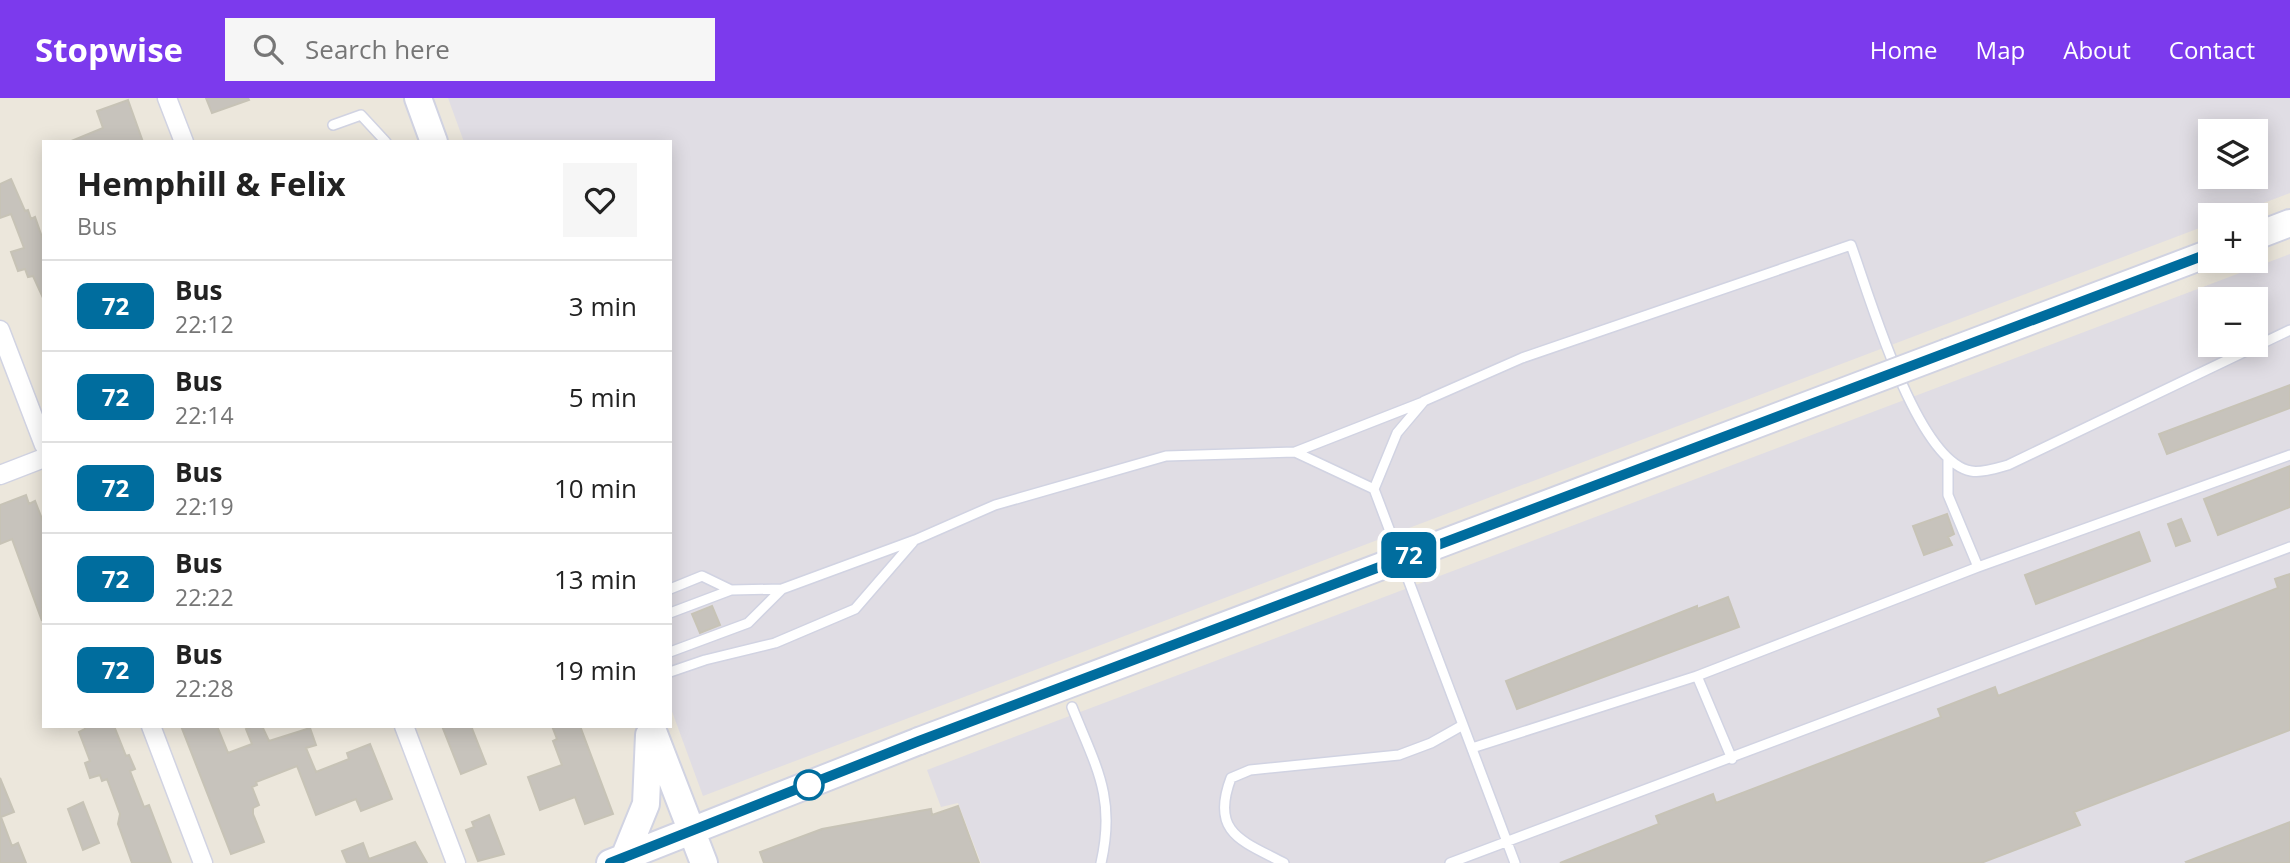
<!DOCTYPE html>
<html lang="en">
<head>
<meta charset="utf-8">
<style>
  :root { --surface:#fff; --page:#f6f6f6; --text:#222; --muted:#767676; --line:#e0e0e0; --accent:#7c3aed }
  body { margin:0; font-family:"Open Sans",sans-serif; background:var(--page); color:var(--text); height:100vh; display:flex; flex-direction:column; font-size:26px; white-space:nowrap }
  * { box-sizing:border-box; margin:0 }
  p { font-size:23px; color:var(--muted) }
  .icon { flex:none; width:38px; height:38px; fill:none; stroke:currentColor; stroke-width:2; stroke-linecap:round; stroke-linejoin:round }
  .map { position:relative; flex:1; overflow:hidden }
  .details { position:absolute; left:42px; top:42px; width:630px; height:588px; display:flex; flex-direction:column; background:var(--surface); border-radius:0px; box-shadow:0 4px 18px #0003 }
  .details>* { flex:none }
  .badge { padding:0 14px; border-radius:10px; font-size:24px; line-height:46px }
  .controls { position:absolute; left:2198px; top:21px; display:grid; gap:14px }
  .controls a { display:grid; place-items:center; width:70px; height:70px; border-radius:0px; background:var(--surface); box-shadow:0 4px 18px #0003; font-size:35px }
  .map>.badge { position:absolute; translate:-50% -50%; box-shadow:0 0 0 4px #fff }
  .round { display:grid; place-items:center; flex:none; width:74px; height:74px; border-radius:0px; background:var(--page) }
  .head { display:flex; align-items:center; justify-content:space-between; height:119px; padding:0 35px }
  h1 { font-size:33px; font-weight:700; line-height:52px }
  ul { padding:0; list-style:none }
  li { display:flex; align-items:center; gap:21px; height:91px; padding:0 35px; border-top:2px solid var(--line) }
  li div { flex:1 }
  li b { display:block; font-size:26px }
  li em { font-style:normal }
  li .badge { min-width:77px; font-weight:700; text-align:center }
  header { display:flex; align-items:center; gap:42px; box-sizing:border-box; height:98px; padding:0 35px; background:var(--accent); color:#fff }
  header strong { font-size:33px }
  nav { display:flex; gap:38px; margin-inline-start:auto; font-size:24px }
  .search { width:490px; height:63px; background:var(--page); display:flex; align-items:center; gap:18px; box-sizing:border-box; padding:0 24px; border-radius:0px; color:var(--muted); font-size:26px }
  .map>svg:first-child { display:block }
  .industrial { fill:#e0dde4; fill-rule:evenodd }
  .building { fill:#c7c3bc; stroke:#c7c3b6; stroke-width:2 }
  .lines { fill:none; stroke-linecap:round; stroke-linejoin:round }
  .lane-casing { stroke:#d1d3e2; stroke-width:12 }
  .street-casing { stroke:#d1d3e2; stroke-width:21 }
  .secondary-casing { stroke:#d1d3e2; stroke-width:30 }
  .lane { stroke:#fff; stroke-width:9 }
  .street { stroke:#fff; stroke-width:18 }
  .secondary { stroke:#fff; stroke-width:26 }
  .secondary-bridge-casing { stroke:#d1d3e2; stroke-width:30; stroke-linecap:butt }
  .secondary-bridge { stroke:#fff; stroke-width:26 }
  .line-casing { stroke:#fff; stroke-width:16 }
  .line { stroke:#006d9e; stroke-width:10 }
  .stop-dot { fill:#fff; stroke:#006d9e; stroke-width:3.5 }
</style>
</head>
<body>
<header>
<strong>Stopwise</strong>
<div class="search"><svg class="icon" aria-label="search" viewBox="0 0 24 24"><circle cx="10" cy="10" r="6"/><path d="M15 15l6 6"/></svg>Search here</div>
<nav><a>Home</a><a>Map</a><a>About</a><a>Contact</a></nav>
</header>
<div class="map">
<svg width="2290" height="765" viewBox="0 0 2290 765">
  <rect width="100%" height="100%" fill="#ece7dc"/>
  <path class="industrial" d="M448,0h1842v95l-58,22h-22v9l-1507,572 -33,-90v-564h-206zM2210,33h46v46h-46z
    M2290,156v609h-1309l-23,-60 -17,4 -14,-37zM2210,201h46v46h-46z"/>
  <path class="building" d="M206,0h42l1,2 -37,13z
    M128,2l15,42h-74l34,-14 -6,-17z
    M11,81l14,32 3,-1 3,9 4,-2 9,26v57l-11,-24 -5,1 -3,-8 -7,2 -7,-19 13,-4 -13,-34 -11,4v-34z
    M2290,287v23l-123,46 -8,-20z
    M2290,368v41l-72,28 -14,-36z
    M26,397l3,9 6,-3 9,23 -2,97 -30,-82 -12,5v-39z
    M1947,416l7,20 -6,3 4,8 -28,10 -11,-29z
    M2181,421l9,22 -14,5 -8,-22z
    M2139,434l11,29 -114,43 -11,-29z
    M2290,476v156l-216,82 6,13 -99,38h-421l99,-39 -3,-8 57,-22 3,9 225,-86 -3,-8 57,-22 3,9 280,-108 -3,-9z
    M1728,499l11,30 -222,82 -11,-28 191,-75v3z
    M712,508l8,19 -20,8 -8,-19z
    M85,628h29l12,30 3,-1 6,14 -5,2 14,36 5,-2 22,58h-39l-14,-39 2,-10 -13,-35 -5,2 -2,-6 -10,3 -5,-15 5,-2 -11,-29 6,-3z
    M181,628h36l11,27 24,-9 -6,-15 7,-3h9l7,15 41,-13 6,17 -10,3 10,24 33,-13 -2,-6 23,-9 22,55 -31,12 -5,-12 -40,16 -19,-49 -41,16 1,3 -5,2 7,18 -6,3v6l11,28 -33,12z
    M442,628h29l15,38 -25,10z
    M552,628h28l33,88 -28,10 -10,-27 -35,13 -12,-33 34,-12 -9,-24 4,-2z
    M0,680l14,34 -13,5 11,29 6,-3 8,20h-26z
    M83,704l16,41 -16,7 -15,-41z
    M958,708l21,57h-215l-4,-11 62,-23 109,-20 1,6z
    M489,717l15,39 -26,7 -12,-31 8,-3 -2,-5z
    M2290,724v41h-103l-1,-1z
    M415,744l12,21h-80l-5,-12 21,-8 6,16z"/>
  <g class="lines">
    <g class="lane-casing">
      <path id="lane" d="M333,27l28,-10 25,27
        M1295,354l128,-50
        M1978,469l312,-112
        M670,491l32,-13 29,14
        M670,515l61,-23 51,-1 133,-49 80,-35 171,-49 129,-4 79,37
        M670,554l78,-29 34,-34
        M670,574l35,-12 70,-17 80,-34 58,-67
        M1697,578l35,83
        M1072,609c24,60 44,90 29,156
        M1472,650l225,-72 281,-109 -30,-72v-35
        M1284,765c-42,-22 -74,-30 -53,-85l19,-8 149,-15 32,-12 32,-18
        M1450,765l840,-316
        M1515,765l-141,-374 23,-56 27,-32 98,-43 329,-113c18,49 65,216 120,226 11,2 26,-3 37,-6l282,-135"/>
    </g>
    <g class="street-casing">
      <path id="street" d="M167,0l17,44
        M0,232l44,115
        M0,377l44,-17
        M151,628l52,137
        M404,628l52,137"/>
    </g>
    <g class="secondary-casing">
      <path id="secondary" d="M418,0l16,44
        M2256,138l34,-13
        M1948,254l262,-99
        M651,628l53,137
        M624,760l22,-54 3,-69
        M610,765l309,-122"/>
    </g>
    <use href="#lane" class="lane"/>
    <use href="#street" class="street"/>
    <use href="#secondary" class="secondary"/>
    <g class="secondary-bridge-casing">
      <path id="secondary-bridge" d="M919,643l1029,-389"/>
    </g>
    <use href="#secondary-bridge" class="secondary-bridge"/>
  </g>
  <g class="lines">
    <g class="line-casing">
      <path id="line" d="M610,765l309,-122 1291,-488"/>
    </g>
    <use href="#line" class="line"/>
  </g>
  <circle class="stop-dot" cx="809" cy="687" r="14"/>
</svg>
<div class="controls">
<a><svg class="icon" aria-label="layers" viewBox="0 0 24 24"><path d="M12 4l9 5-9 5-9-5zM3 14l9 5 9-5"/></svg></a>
<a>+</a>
<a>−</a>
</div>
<b class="badge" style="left:1409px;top:457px;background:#006d9e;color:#fff">72</b>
<section class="details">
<div class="head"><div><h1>Hemphill &amp; Felix</h1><p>Bus</p></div><a class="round"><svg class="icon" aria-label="heart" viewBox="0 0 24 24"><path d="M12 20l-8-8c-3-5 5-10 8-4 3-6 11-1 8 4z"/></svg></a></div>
<ul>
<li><span class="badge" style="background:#006d9e;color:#fff">72</span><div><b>Bus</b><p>22:12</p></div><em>3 min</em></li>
<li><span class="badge" style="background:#006d9e;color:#fff">72</span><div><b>Bus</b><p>22:14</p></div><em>5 min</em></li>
<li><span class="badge" style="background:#006d9e;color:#fff">72</span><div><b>Bus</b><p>22:19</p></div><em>10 min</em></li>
<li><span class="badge" style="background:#006d9e;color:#fff">72</span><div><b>Bus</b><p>22:22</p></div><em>13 min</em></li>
<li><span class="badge" style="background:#006d9e;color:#fff">72</span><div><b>Bus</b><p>22:28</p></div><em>19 min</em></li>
</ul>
</section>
</div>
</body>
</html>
